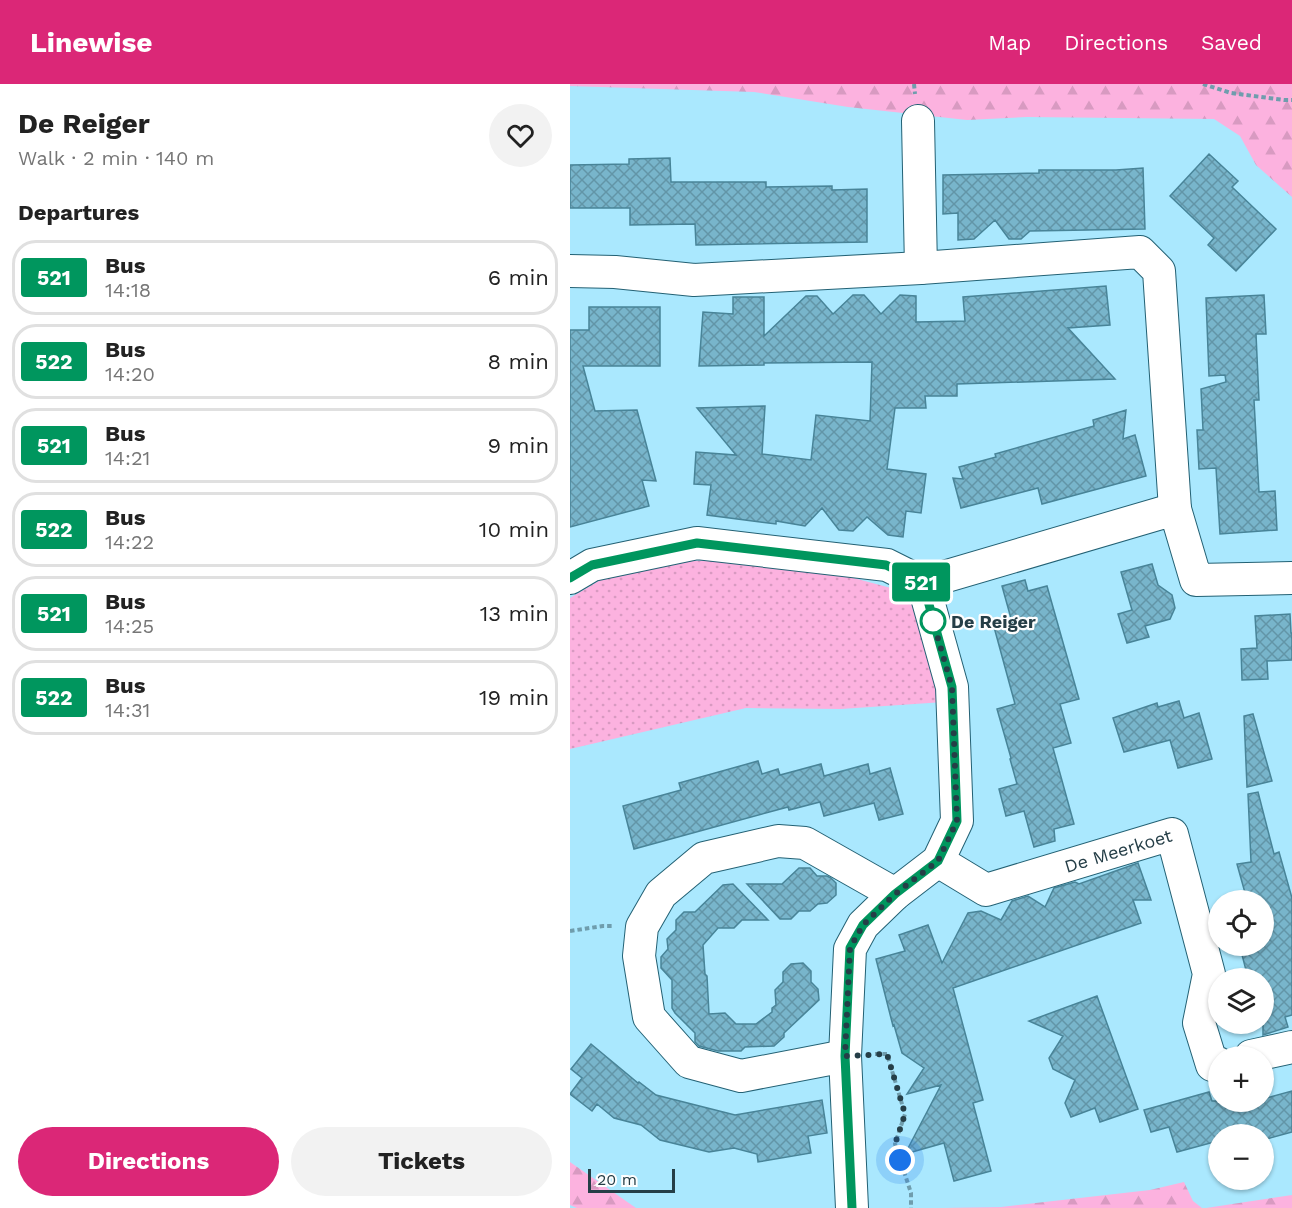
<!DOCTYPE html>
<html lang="en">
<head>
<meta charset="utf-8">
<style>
  :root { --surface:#fff; --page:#f2f2f2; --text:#222; --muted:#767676; --line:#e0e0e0; --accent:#db2777 }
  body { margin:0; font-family:"Work Sans",sans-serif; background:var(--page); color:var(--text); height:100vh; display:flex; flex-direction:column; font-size:22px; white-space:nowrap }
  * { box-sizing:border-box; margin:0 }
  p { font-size:20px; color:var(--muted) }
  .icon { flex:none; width:33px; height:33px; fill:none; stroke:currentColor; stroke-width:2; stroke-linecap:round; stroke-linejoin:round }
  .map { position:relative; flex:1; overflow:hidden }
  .panel { display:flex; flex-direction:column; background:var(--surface); width:570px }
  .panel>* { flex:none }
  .badge { padding:0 12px; border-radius:4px; font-size:21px; line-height:39px }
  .controls { position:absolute; left:638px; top:806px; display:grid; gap:12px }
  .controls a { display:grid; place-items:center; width:66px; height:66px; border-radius:50%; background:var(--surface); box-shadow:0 2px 4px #0004; font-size:30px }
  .scale { position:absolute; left:18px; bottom:15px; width:87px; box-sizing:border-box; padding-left:6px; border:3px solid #253e47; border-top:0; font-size:16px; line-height:21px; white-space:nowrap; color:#253e47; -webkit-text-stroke:4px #fefefe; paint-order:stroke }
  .you { position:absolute; width:30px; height:30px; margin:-15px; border:4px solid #fff; border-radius:50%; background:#1a73e8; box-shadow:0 0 0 9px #1a73e833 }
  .map>.badge { position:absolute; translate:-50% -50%; box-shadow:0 0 0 3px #fff }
  h2 { padding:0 18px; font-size:22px; line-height:54px }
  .round { display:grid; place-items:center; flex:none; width:63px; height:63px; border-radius:32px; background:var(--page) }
  .summary { display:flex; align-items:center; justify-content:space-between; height:102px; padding:0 18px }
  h1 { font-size:28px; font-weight:700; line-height:45px }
  .cta { display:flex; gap:12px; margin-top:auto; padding:12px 18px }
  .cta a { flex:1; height:69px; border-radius:36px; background:var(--accent); color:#fff; font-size:24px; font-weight:700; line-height:69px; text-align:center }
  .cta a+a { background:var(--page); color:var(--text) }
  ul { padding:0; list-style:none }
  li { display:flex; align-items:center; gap:18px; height:75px; margin:0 12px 9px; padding:0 6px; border:3px solid var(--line); border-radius:24px }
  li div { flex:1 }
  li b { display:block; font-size:22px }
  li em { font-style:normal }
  li .badge { min-width:66px; font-weight:700; text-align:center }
  header { display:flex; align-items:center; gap:36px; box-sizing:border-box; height:84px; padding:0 30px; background:var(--accent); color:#fff }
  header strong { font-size:28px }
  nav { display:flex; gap:33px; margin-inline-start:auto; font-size:21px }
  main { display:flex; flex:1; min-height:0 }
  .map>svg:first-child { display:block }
  .grass { fill:url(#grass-dots) }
  .forest { fill:url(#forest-firs) }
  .building { fill:url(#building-cross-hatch); stroke:#488498; stroke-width:1.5 }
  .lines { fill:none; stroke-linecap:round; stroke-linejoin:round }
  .minor-casing { stroke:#236174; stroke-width:34 }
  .path { stroke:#6f9dad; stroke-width:4; stroke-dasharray:4.5 3; stroke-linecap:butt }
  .minor { stroke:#fff; stroke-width:32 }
  .line-casing { stroke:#fff; stroke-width:14 }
  .line { stroke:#00965e; stroke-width:9 }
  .walk { stroke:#253e47; stroke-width:6; stroke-dasharray:0 10.8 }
  .stop-dot { fill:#fff; stroke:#00965e; stroke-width:3 }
  .labels { text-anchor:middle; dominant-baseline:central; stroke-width:4.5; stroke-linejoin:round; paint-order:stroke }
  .stop-label { font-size:18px; font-weight:bold; fill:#253e47; stroke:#fefefe; text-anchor:start }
  .street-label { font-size:18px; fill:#253e47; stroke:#fefefe }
</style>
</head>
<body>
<header>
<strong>Linewise</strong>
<nav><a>Map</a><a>Directions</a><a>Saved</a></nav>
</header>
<main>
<section class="panel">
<div class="summary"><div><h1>De Reiger</h1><p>Walk · 2 min · 140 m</p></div><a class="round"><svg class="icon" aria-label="heart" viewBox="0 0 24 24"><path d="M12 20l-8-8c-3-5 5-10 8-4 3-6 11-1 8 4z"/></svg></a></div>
<h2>Departures</h2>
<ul>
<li><span class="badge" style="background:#00965e;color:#fff">521</span><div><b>Bus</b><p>14:18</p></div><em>6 min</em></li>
<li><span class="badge" style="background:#00965e;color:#fff">522</span><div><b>Bus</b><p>14:20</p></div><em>8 min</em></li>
<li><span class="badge" style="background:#00965e;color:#fff">521</span><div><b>Bus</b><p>14:21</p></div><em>9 min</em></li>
<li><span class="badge" style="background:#00965e;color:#fff">522</span><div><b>Bus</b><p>14:22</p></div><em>10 min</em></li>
<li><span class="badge" style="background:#00965e;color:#fff">521</span><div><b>Bus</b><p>14:25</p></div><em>13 min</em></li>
<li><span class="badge" style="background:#00965e;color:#fff">522</span><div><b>Bus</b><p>14:31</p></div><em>19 min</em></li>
</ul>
<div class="cta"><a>Directions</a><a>Tickets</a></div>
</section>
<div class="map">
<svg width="722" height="1124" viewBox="0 0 722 1124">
  <defs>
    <pattern id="grass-dots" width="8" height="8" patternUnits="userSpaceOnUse" patternTransform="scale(1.5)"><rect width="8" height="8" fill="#fcb2df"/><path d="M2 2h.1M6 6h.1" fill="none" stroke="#d89ac1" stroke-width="1.8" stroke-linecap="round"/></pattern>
    <pattern id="forest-firs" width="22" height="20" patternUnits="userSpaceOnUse" patternTransform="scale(1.5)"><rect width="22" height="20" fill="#fcb2df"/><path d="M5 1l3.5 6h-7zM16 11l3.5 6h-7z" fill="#d89ac1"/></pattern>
    <pattern id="building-cross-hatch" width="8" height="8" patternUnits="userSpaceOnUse" patternTransform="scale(1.5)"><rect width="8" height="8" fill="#78b5cb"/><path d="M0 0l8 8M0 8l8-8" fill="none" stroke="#6295a7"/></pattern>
  </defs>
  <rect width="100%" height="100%" fill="#aae8fe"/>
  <path class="grass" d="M175,476l90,13 56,15 21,8 32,106 -103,7 -95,-1 -176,41v-151l37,-22 59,-15z"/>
  <path class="forest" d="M0,0h722v113l-36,-32 -16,-29 -26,-17 -187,-2 -60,3 -119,-13 -94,-15 -184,-6z
    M0,1078l66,46h-59l-7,-3z
    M614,1098l9,19 9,7h-259l58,-1 149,-17z
    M722,1111v13h-86z"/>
  <path class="building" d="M639,70l29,27 -6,6 44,42 -40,42 -28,-26 6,-7 -44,-42z
    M100,74l1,24h95v5l66,-1v4l35,-1v53l-171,3 -1,-21 -65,1v-17h-60v-43l59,-1v-5z
    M573,84l2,61 -115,2 -9,8h-12l-14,-19 -21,19 -16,1v-27l-15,1v-39l96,-2v-3h77z
    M536,202l4,39 -42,3 47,51 -158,5v12h-32l1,12h-31l-8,61 39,5 -5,39 -15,-2 -3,26 -15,-2 -21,-18 -14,14 -14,-1 -17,-22 -17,18 -29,-5v3l-69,-9 4,-30 -17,-1 2,-32 40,3 -39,-47 68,-2 -3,48 49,6 5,-45 54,6 2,-59 -108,1v2l-65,1 4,-54 30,2v-17h31v39l42,-40h11l16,18 20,-19h11l17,19 19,-19 16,1v26l49,-1 -2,-24z
    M694,211l2,39h-10l3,66h-5l5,92 16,-1 2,39 -57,4 -4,-66 -17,1 -2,-39h6l-2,-41 25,-7 -1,-7 -16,1 -3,-78z
    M19,223h71v59h-77l12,45 42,-1 19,71 -14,-1 7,26 -79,21v-197h19z
    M556,326l-3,29 12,-4 11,41 -104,28 -4,-16 -77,20 -8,-30 10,1 -4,-12 37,-10 -1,-3 99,-28 -1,-6z
    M582,480l6,21 14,10 3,13 -5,11 -25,7 4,11 -22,6 -9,-29 14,-4 -11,-38z
    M455,496l3,11 19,-5 32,113 -19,5 11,39 -18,5 21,76 -20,5 1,12 -21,6 -10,-36 -18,5 -7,-27 18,-5 -7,-25 1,-1 -14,-49 18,-5 -21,-77 18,-5 -10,-36z
    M720,530l1,19h1v27l-25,1 1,18 -26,1 -1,-31 16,-1 -2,-32z
    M609,617l5,17 15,-5 13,46 -34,9 -8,-28 -46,12 -11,-34 44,-15 1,4z
    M683,630l19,67 -25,6 -3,-71z
    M188,677l4,13 16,-5 2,6 41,-11 3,12 44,-12 2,10 20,-6 13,46 -24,6 -5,-17 -50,13 -4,-14 -31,8 -1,-3 -154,42 -11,-43 58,-16 -2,-7z
    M688,708l16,62 5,-2 13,46v117l-7,2 3,10 -25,8v-57h-15l-8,-31 6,-2h17v-45h-16l-10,-36 14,-2 -3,-68z
    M568,779l13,37h-18l8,23 -188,65 30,112 -10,3 18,68 -37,10 -10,-38 -39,11 36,-69 -34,9 17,-26 -22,-15 -8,-28 -1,1 -17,-67 29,-8 -6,-16 29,-10 14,38 26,-50 13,-2 20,9 11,-19 16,-5 17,11 9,-19 21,-6 4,2z
    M229,784h11l7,8h10l4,2 5,5v12l-9,8 -9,1 -8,7h-11l-8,8h-11l-33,-35h35z
    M163,800l35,36h-26l-8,8h-16l-15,17 2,29 2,2 2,38 16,-1 11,11h20l16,-12v-4l4,-3 -1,-15 8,-8v-10l8,-8 12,-1 8,8v11l7,7 1,11 -35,33v4l-10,9 -29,1 -4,4h-23l-19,-5 -4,-4v-9l-20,-20 -3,-5v-28l-11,-12v-11l7,-8 -1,-10 9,-9v-10l8,-8h11l28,-27z
    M527,912l41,113 -38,13 -5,-14 -24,9 -6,-14 10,-23 -22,-11 -4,-11 14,-22 -34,-15z
    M21,960l47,39 1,-1 17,13 79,20 87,-15 5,33 -19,3 3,17 -53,9 -1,-8 -23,-6 -25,4 -49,-12 -19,-15 -27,-7 -17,-14 -5,7 -22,-17 12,-16 -11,-9z
    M722,1007v41l-29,8v-6h-45v7l-41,11 -8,-25 -18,5 -7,-22 65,-18 3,9h51v-2z"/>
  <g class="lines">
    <g class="minor-casing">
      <g id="minor">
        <path d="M348,37l3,147"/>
        <path d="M0,187l45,1 79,8 227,-12 219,-16 19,19 16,238"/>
        <path d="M0,494l22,-13 105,-22 190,22 36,18 29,104 5,134 -19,40 -43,33 -32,31 -13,24 -5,107 7,152"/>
        <path d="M353,499l252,-74 21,71 96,-2"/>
        <path id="s1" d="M368,777l48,29 186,-56 37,140 -10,49 13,42 6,-2"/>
        <path d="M275,972l-104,20 -52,-14 -40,-45 -10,-61 3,-29 19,-33 43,-36 74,-17 27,2 90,51"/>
        <path d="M681,972l41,-9"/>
      </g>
    </g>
    <path class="path" d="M344,0l1,10
      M633,0l28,9 53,7h8
      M0,847l33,-5h11
      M305,970h12l18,60 -10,30 16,49v15"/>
    <use href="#minor" class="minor"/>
  </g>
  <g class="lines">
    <g class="line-casing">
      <path id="line" d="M0,494l22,-13 105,-22 189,22 37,18 29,104 5,134 -19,40 -43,33 -32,31 -13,23 -5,108 7,152"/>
    </g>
    <use href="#line" class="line"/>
    <path class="walk" d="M330,1076l-5,-16 10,-30 -18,-60 -42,2 5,-108 13,-23 32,-31 43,-33 19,-40 -5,-134 -19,-66"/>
  </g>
  <circle class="stop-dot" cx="363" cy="537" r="12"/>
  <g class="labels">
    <g class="stop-label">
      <text x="381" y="537">De Reiger</text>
    </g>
    <g class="street-label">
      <text stroke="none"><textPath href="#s1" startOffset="194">De Meerkoet</textPath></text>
    </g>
  </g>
</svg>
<div class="controls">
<a><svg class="icon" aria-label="locate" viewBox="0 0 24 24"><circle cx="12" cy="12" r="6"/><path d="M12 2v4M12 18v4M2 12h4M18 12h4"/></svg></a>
<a><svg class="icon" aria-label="layers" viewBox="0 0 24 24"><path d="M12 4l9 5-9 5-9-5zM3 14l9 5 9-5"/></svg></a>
<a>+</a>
<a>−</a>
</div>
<div class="scale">20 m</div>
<div class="you" style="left:330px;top:1076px"></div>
<b class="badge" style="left:351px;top:498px;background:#00965e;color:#fff">521</b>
</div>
</main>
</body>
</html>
